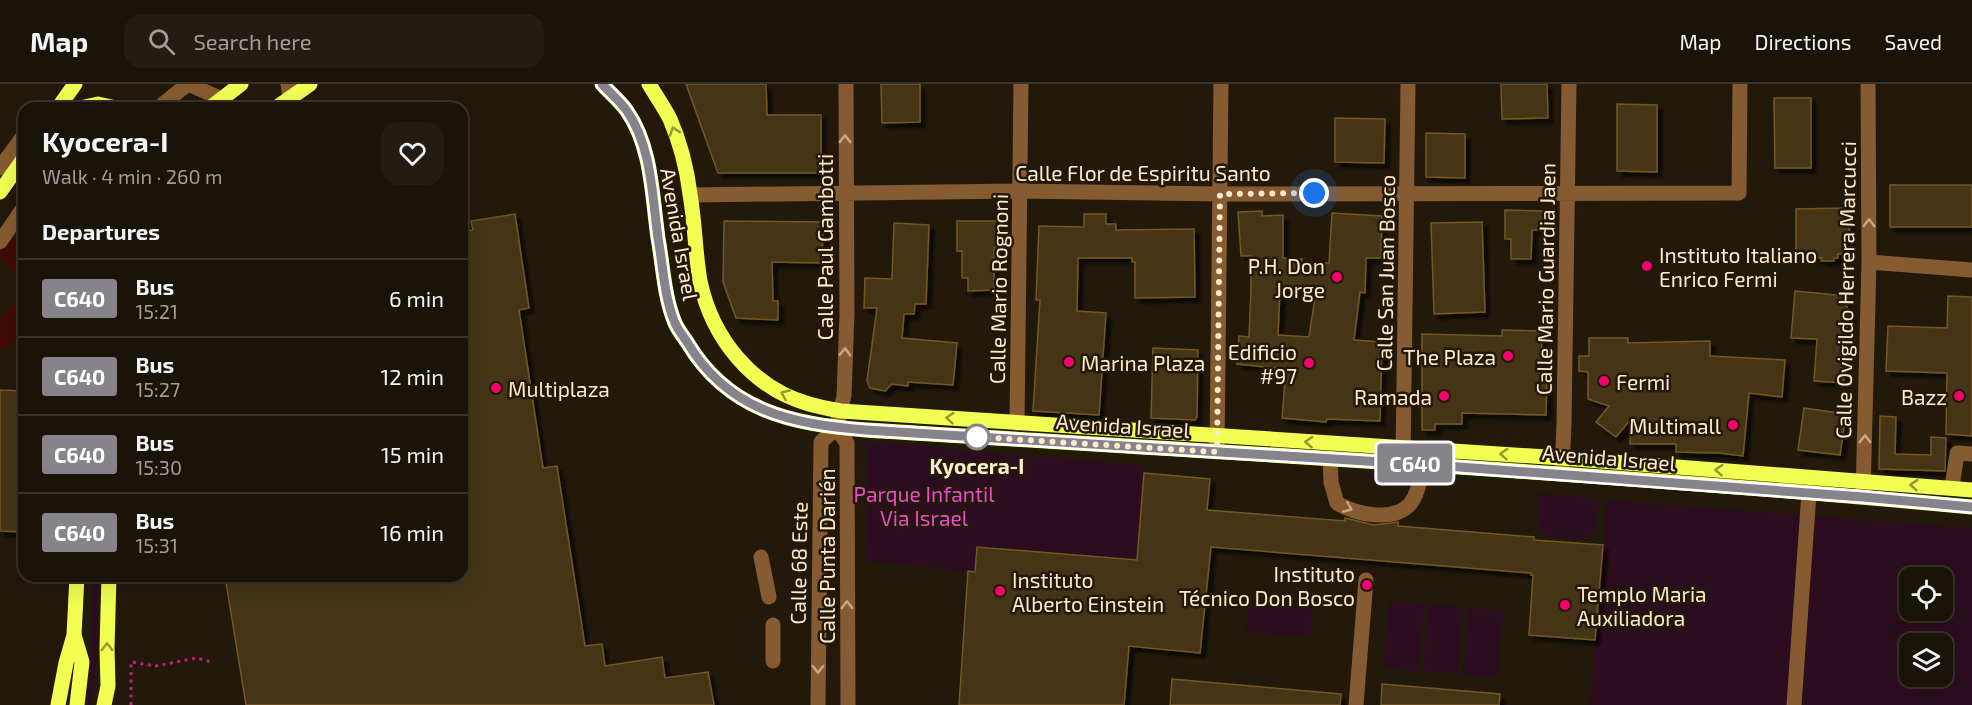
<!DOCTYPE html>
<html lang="en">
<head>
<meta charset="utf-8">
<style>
  :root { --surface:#1a1308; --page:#231c12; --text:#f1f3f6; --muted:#9f9e9c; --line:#383229 }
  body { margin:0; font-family:"Exo 2",sans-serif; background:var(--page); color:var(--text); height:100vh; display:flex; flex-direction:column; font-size:22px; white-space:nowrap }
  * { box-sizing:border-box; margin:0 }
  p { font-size:20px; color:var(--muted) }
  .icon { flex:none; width:33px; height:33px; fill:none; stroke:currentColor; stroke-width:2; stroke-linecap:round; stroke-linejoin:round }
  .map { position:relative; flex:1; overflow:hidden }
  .details { position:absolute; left:18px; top:18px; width:450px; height:480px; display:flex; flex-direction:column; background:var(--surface); border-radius:18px; box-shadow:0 6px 24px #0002,0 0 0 2px var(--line) }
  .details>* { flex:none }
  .badge { padding:0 12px; border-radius:4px; font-size:21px; line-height:39px }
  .fabs { position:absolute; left:1899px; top:483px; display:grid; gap:12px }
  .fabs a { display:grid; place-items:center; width:54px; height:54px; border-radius:12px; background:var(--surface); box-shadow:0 6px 24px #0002,0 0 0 2px var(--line); font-size:30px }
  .you { position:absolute; width:30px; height:30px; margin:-15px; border:4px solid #fff; border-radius:50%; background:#1a73e8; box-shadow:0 0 0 9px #1a73e833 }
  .map>.badge { position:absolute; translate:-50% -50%; box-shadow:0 0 0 3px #fff }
  h2 { padding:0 24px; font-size:22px; line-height:54px }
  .round { display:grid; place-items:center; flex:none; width:63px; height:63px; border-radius:18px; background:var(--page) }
  .headline { display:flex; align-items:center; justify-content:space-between; height:102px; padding:0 24px }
  h1 { font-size:28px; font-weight:700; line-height:45px }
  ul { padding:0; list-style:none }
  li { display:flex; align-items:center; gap:18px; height:78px; padding:0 24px; border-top:2px solid var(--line) }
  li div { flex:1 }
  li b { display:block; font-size:22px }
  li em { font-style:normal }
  li .badge { min-width:66px; font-weight:700; text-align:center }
  header { display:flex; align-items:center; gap:36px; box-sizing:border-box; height:84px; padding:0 30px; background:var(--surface); border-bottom:2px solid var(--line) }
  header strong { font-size:28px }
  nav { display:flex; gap:33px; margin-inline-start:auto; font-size:21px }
  .search { width:420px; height:54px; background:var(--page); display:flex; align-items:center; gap:15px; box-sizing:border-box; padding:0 21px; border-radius:18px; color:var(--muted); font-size:22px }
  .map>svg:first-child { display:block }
  .green { fill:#2c0d1f; fill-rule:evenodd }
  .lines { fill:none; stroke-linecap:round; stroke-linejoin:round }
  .river { stroke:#410a04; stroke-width:28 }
  .building { fill:#453415; stroke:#735824; stroke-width:1.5; fill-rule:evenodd; filter:url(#shadow) }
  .path { stroke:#be217f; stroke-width:3; stroke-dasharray:3 4.5; stroke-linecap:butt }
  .minor { stroke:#865b31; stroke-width:15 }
  .major { stroke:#f0ff52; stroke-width:15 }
  .oneway { stroke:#939832 }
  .oneway2 { stroke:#c9a986 }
  .line-casing { stroke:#fff; stroke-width:14 }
  .line { stroke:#87838a; stroke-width:9 }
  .walk { stroke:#ffe9cb; stroke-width:6; stroke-dasharray:0 10.8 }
  .poi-dot { fill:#f6006d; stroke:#22190b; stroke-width:2 }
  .stop-dot { fill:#fff; stroke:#87838a; stroke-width:3 }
  .labels { text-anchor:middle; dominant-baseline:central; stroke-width:5; stroke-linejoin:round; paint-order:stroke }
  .street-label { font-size:21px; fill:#ffe9cb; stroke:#22190b }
  .poi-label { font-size:21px; fill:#ffe9cb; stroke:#22190b; text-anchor:end }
  .stop-label { font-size:21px; font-weight:bold; fill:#ffe9cb; stroke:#22190b }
  .park-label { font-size:21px; fill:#eb4bca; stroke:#22190b }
</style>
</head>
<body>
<header>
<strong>Map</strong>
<div class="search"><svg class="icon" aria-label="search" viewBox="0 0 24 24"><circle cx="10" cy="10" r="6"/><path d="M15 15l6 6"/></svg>Search here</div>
<nav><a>Map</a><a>Directions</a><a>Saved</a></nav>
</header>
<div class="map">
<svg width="1972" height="621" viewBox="0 0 1972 621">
  <defs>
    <filter id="shadow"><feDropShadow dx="5" dy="5" stdDeviation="1.5" flood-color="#0009"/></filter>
  </defs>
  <rect width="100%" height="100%" fill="#22190b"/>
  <path class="green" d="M886,358l99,11 159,12 -7,95 -160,-13 -2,25 -109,-11 1,-118z
    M1538,409l61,6 -4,32 -12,9c-44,-3 -48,0 -45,-47z
    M1606,416l366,28v177h-382zM1910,494h32v32h-32zM1910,560h32v32h-32z
    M91,492h7c-1,42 1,87 -7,129h-4l4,-60z
    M1248,515l65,5 -3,33 -64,-5z
    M1389,517l35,2 -5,68 -36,-3z
    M1428,520l35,3 -5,67 -35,-3z
    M1468,524l35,3 -5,67 -35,-3z"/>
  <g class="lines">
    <path class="river" d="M0,158l16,10 8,11
      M0,251l19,-14 5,-8"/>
  </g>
  <path class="building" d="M686,0h80l1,31h54v58h-103z
    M881,0h39v38l-38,1z
    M1501,0h46l1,34 -46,1z
    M1774,14h37v70h-36z
    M1617,20l40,1v67l-40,-1z
    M1335,34l50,1 -1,44 -49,-1z
    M1426,49l39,1v44l-39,-1z
    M1890,101h82v42h-82z
    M1847,124l3,27 -3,8v11h-9v4h-4v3h-13l1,-3 -13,-1v-4l-13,-1v-43z
    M1505,126l38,1v19h-11l-1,29h-20v-20h-6z
    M1262,127v5l21,-1v43l19,1v3l27,1 3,-50 50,3 -1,42h-15l-1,35 -5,-1 -6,48 28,2 -2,79 -53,-2 -1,3 -44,-4 4,-49 -49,-5 2,-28 10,1 2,-48v-33h-10l-3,-44zM1280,206l36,1 -7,46 -31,-2z
    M515,130l14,94 -10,2 24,158 14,-2 28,180 17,-2 3,22 57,-9 3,21 43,-6 6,33h-468l-21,-129h237v-344l11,-2 -2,-9z
    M1084,130h22v10h10v6l78,-1 1,68 -60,1v-36h-3v-4h-54l-1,53 29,2 -7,102 -66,-4 7,-111h-4l3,-74 45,1z
    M724,137l99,1 -1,41 -50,-1 1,39h5v19l-42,-2 -13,-36z
    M957,137h42l1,27h-6v42l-26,1v-13h-6v-27h-5z
    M1482,138l3,90 -51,2 -3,-91z
    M894,139l35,2 -3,79h-11l-1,10h-10l-2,24 55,5 -4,42 -45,-3v4l-16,-2 -7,7 -15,-3 -3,-7 10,-73h-13l1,-30 27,1z
    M1795,207l51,5v9l4,8 -1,10 -3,8 -2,52 -30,-2 3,-42 -26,-1z
    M1948,212l24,1v139l-26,-2 1,-61 -61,-2 2,-45 59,2z
    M1502,246l40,1 -1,45h6l-1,39 -84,-2v11h-27v6h-13v-96l80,2z
    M1589,254h39v5l82,-2v15l75,4 -3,37 -33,-4 -6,63 -24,-3 -43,-1v-8h-46l1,-25 -15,18 -20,-15 13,-16 -21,-7v-27l-9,-1v-15h10z
    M1153,264l45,2 -1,67 -2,3 -44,-2z
    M0,306l24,1v141l-24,-1z
    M1804,324l42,6 -6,41 -42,-5z
    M1880,332l16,1 -1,37 36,1v-18l15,1 -1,33 -66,-2z
    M1144,389l66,6 -3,31 138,11v-3l29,7 24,-3v4l136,11v3l69,5 -8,95 -66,-5 4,-60h-2v-2l-320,-26 -11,106 -71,-7 -5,59h-165l9,-134 7,1 2,-25 160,13z
    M1172,595l169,15 -1,11h-170z
    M1382,600l118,10 -1,11h-118z"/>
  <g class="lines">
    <path class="path" d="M131,621v-43l25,4 40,-8 16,4"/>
    <path class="minor" d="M288,0l2,14
      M846,0l1,230 -3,82 -8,32 11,15 1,262
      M158,24l30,-24 34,15
      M0,84l24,-33
      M690,111l330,-4 200,3 519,-1 1,-109
      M0,158l24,-35
      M1869,178l103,8
      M1017,339l4,-339
      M1217,368l4,-368
      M1330,374l1,24 6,21c18,11 56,20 73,1 9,-11 10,-27 13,-40
      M1403,376l5,-376
      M1562,387l2,-47 5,-340
      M1952,403l5,-34 15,1
      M1863,410l6,-232 -1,-178
      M761,473l8,40
      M773,541v36
      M818,621l3,-263 15,-14
      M1356,621l10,-125
      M1794,621l15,-212"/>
    <path class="major" d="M602,0c8,9 18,17 25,27 25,36 25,85 31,127 5,27 6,59 17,85 3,7 8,13 12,19 41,69 104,82 179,88 369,23 738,43 1106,77
      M649,0c7,12 15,23 21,35 10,23 17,51 20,75 5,29 5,58 10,87 12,57 52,107 109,123 10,3 21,5 32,7l721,47 410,32
      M58,24l17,-24
      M80,24l18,-4 18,4
      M210,24l31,-24
      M276,24l34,-24
      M0,108l24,-34
      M58,621l8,-42 8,-28
      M77,621l5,-43 -8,-27 3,-59
      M104,621l4,-19 -1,-38 2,-72"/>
  </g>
  <defs><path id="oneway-chevron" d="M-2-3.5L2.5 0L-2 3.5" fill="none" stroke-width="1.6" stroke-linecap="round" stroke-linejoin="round" transform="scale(1.5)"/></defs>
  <g class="oneway">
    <use href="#oneway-chevron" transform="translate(674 47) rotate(-109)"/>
    <use href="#oneway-chevron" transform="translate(785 310) rotate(-156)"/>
    <use href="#oneway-chevron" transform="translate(950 334) rotate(-176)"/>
    <use href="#oneway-chevron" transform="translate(1309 358) rotate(-177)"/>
    <use href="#oneway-chevron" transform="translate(1504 370) rotate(-176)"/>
    <use href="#oneway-chevron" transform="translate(1719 386) rotate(-176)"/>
    <use href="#oneway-chevron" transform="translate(1914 401) rotate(-176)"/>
    <use href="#oneway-chevron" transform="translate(107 563) rotate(-90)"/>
  </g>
  <g class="oneway2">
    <use href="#oneway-chevron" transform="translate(845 55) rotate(-90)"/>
    <use href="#oneway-chevron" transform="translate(1869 139) rotate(-90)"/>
    <use href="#oneway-chevron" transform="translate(845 268) rotate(-88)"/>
    <use href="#oneway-chevron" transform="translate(1865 355) rotate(-89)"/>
    <use href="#oneway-chevron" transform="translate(1348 424) rotate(23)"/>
    <use href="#oneway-chevron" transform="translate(847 521) rotate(-90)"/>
    <use href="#oneway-chevron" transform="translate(818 585) rotate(90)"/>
  </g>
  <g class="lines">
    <g class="line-casing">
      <path id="line" d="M602,0c8,9 18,17 25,27 25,36 25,85 31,127 5,27 6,59 17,85 3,7 8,13 12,19 41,69 104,82 179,88l580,36 417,31 109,10"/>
    </g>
    <use href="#line" class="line"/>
    <path class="walk" d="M977,353l240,15 3,-258 94,-1"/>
  </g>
  <g class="poi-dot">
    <circle cx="1647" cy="182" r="6"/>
    <circle cx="1337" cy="193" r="6"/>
    <circle cx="1508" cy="272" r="6"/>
    <circle cx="1069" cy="278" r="6"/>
    <circle cx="1309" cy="279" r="6"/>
    <circle cx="1604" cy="297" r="6"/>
    <circle cx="496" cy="304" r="6"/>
    <circle cx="1444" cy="312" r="6"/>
    <circle cx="1959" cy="312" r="6"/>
    <circle cx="1733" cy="341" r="6"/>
    <circle cx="1367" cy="501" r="6"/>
    <circle cx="1000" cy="507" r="6"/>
    <circle cx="1565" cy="521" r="6"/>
  </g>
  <circle class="stop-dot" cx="977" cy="353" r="12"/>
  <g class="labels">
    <g class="street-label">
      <text x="1143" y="88">Calle Flor de Espiritu Santo</text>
      <text transform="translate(680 150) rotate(80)">Avenida Israel</text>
      <text transform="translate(824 163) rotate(-90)">Calle Paul Gambotti</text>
      <text transform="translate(1385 189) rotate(-89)">Calle San Juan Bosco</text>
      <text transform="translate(1545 195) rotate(-89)">Calle Mario Guardia Jaen</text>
      <text transform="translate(998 205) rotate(-89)">Calle Mario Rognoni</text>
      <text transform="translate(1845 206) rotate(-89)">Calle Ovigildo Herrera Marcucci</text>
      <text transform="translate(1123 341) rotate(4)">Avenida Israel</text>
      <text transform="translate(1609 373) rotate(5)">Avenida Israel</text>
      <text transform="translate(826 472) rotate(-90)">Calle Punta Darién</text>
      <text transform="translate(798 479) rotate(-89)">Calle 68 Este</text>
    </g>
    <g class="poi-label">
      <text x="1659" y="170" text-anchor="start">Instituto Italiano<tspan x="1659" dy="24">Enrico Fermi</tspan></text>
      <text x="1325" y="181">P.H. Don<tspan x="1325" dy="24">Jorge</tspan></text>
      <text x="1297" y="267">Edificio<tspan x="1297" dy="24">#97</tspan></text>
      <text x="1496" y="272">The Plaza</text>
      <text x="1081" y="278" text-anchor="start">Marina Plaza</text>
      <text x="1616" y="297" text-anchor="start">Fermi</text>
      <text x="508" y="304" text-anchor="start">Multiplaza</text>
      <text x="1432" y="312">Ramada</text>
      <text x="1947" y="312">Bazz</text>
      <text x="1721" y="341">Multimall</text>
      <text x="1355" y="489">Instituto<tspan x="1355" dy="24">Técnico Don Bosco</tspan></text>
      <text x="1012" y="495" text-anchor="start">Instituto<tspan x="1012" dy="24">Alberto Einstein</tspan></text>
      <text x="1577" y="509" text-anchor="start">Templo Maria<tspan x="1577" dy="24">Auxiliadora</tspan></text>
    </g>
    <g class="stop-label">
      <text x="977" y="381">Kyocera-I</text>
    </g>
    <g class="park-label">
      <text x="924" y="409">Parque Infantil<tspan x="924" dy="24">Via Israel</tspan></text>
    </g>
  </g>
</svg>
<div class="fabs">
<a><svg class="icon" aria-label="locate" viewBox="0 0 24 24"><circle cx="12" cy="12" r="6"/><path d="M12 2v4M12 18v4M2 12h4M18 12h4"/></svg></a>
<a><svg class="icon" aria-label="layers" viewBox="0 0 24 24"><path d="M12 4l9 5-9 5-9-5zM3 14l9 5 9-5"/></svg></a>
</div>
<div class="you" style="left:1314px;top:109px"></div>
<b class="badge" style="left:1415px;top:379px;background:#87838a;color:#fff">C640</b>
<section class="details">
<div class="headline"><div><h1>Kyocera-I</h1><p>Walk · 4 min · 260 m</p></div><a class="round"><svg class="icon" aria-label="heart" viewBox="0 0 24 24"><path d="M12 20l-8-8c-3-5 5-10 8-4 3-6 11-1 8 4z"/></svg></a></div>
<h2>Departures</h2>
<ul>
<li><span class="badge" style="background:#87838a;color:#fff">C640</span><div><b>Bus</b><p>15:21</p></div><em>6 min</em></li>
<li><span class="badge" style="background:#87838a;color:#fff">C640</span><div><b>Bus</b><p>15:27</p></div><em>12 min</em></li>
<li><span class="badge" style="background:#87838a;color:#fff">C640</span><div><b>Bus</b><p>15:30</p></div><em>15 min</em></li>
<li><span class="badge" style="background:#87838a;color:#fff">C640</span><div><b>Bus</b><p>15:31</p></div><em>16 min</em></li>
</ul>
</section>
</div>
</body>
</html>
